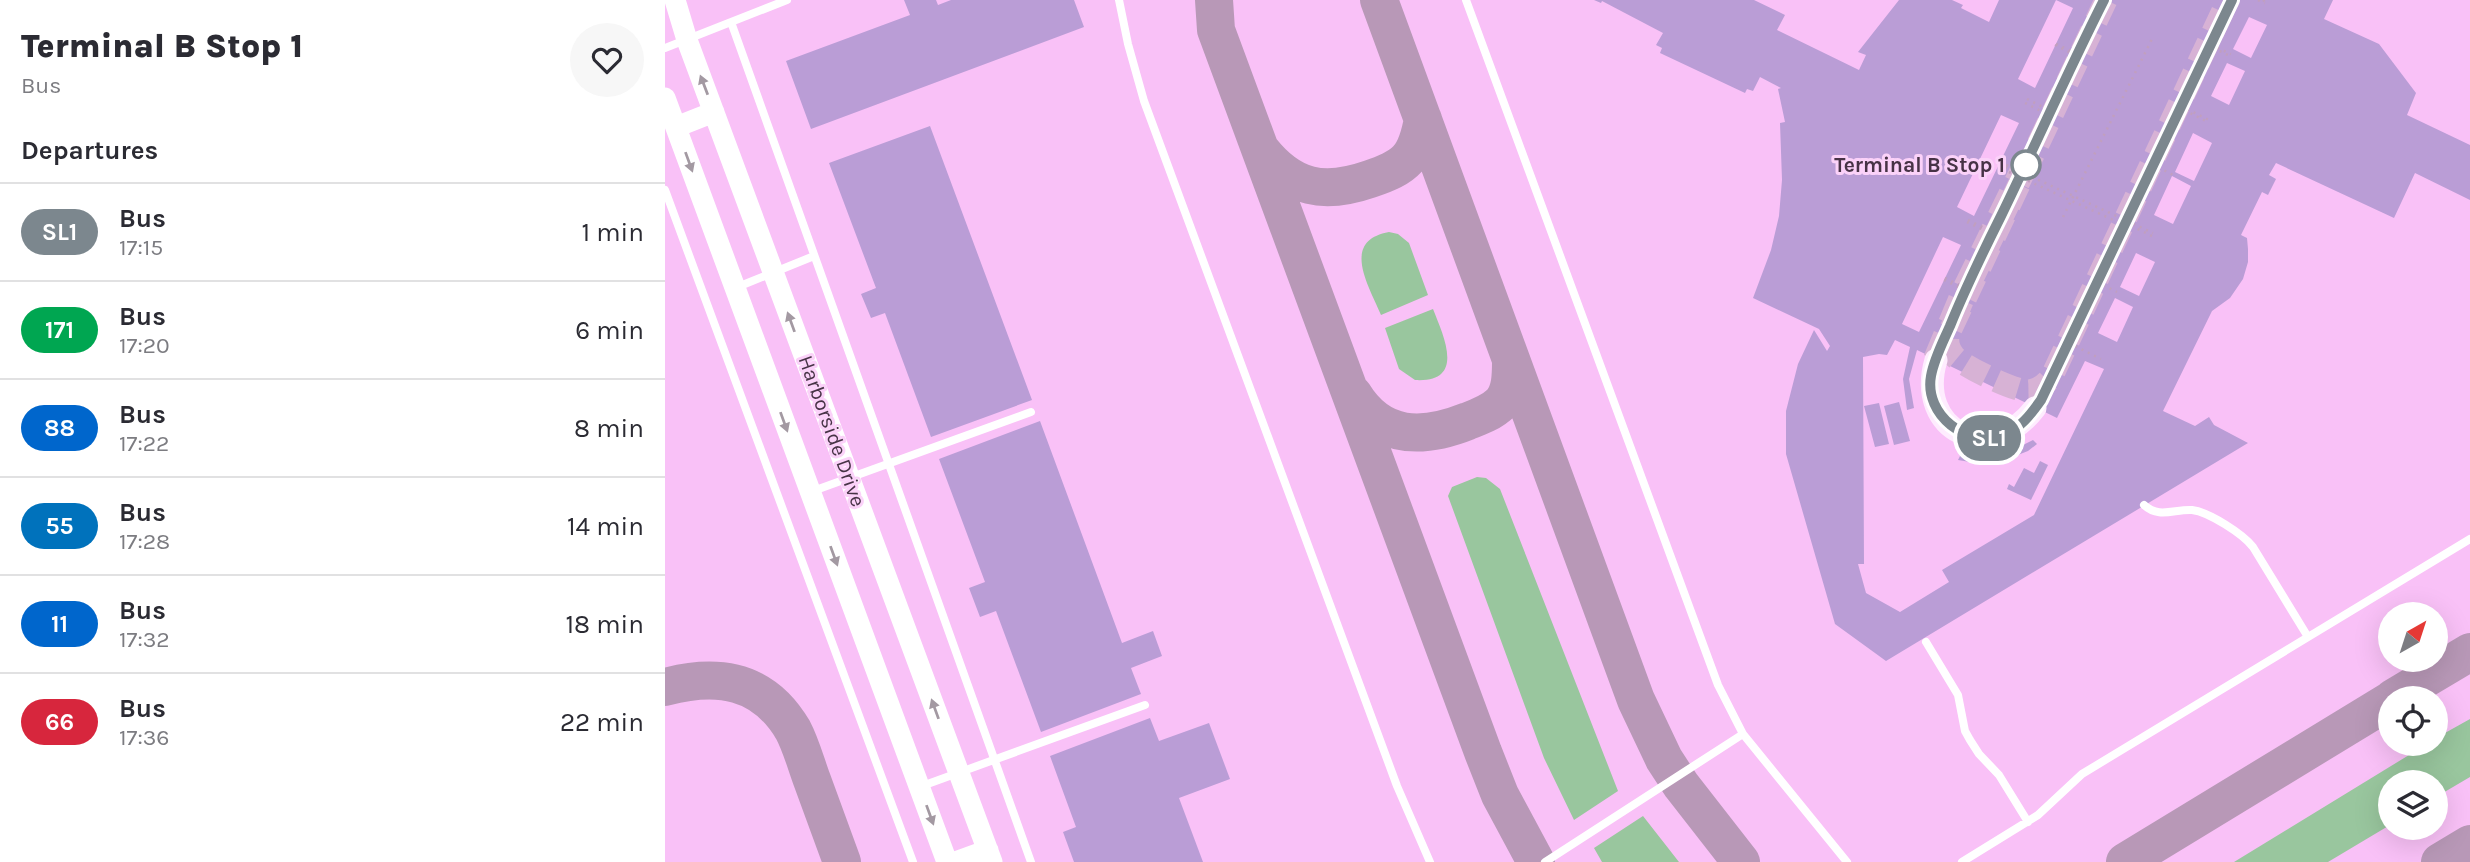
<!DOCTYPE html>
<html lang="en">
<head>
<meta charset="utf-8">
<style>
  :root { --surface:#fff; --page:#f7f7f7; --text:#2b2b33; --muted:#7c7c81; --line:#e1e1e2 }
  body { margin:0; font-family:Karla,sans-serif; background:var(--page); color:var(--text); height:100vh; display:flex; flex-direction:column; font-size:26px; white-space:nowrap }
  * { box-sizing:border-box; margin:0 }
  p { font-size:23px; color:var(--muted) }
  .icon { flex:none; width:38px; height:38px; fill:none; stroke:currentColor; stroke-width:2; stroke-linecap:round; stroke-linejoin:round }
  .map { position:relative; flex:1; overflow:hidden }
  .panel { display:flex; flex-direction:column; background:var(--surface); width:665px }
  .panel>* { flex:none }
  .badge { padding:0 14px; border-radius:23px; font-size:24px; line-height:46px }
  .needle { width:46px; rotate:39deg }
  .fabs { position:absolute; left:1713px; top:602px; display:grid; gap:14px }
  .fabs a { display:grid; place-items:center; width:70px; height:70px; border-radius:50%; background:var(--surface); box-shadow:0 7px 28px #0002; font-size:35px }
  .map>.badge { position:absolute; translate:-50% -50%; box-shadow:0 0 0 4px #fff }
  h2 { padding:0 21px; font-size:26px; line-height:63px }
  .round { display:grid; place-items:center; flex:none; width:74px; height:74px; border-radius:37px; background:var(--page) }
  .headline { display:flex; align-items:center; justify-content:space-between; height:119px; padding:0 21px }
  h1 { font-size:33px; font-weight:800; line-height:52px }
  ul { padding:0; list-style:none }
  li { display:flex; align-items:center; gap:21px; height:98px; padding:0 21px; border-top:2px solid var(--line) }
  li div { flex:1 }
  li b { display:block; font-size:26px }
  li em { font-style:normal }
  li .badge { min-width:77px; font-weight:700; text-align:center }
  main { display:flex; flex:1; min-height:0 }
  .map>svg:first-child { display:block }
  .built { fill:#f9c1f7; fill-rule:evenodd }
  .green { fill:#99c69e }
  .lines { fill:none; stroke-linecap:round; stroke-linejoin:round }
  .taxiway { stroke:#b898b7; stroke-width:38 }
  .building { fill:#ba9dd6; fill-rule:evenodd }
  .secondary-tunnel { stroke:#d7b2d5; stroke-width:23; stroke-dasharray:23 11; stroke-linecap:butt }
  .primary-tunnel { stroke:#d7b2d5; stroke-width:26; stroke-dasharray:26 13; stroke-linecap:butt }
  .path { stroke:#c19fbf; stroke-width:2.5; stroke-dasharray:2 5; stroke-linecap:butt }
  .service { stroke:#fff; stroke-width:8 }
  .tertiary { stroke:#fff; stroke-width:21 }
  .secondary { stroke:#feecfe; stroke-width:23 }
  .oneway { fill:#a399a2 }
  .line-casing { stroke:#fff; stroke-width:16 }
  .line { stroke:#7c878e; stroke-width:10 }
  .stop-dot { fill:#fff; stroke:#7c878e; stroke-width:3.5 }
  .labels { text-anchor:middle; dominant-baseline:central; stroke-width:6; stroke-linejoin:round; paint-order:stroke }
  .stop-label { font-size:21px; font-weight:bold; fill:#473346; stroke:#fbd2f9; text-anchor:end }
  .street-label { font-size:21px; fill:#473346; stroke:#fbd2f9 }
</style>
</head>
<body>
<main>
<section class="panel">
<div class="headline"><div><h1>Terminal B Stop 1</h1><p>Bus</p></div><a class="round"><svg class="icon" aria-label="heart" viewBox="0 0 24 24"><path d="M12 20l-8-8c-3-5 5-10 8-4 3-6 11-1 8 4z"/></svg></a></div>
<h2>Departures</h2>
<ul>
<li><span class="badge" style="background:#7c878e;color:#fff">SL1</span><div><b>Bus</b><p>17:15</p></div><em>1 min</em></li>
<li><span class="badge" style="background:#00a651;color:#fff">171</span><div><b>Bus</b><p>17:20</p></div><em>6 min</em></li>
<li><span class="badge" style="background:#06c;color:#fff">88</span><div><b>Bus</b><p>17:22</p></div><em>8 min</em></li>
<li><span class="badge" style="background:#0072bc;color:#fff">55</span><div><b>Bus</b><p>17:28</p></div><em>14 min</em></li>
<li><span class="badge" style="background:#06c;color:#fff">11</span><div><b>Bus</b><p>17:32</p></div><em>18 min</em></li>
<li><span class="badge" style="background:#d7263d;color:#fff">66</span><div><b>Bus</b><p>17:36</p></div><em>22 min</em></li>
</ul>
</section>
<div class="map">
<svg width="1805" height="862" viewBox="0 0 1805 862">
  <rect width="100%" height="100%" fill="#fbd2f9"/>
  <path class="built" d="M0,0h1805v862h-1805zM1726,614h45v46h-45zM1726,698h45v46h-45zM1726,782h45v46h-45z"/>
  <path class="green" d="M724,232l9,2 11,9 19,52 -47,20c-12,-29 -41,-74 8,-83z
    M768,309c10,26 34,74 -18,71l-16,-11 -14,-41z
    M812,477l9,1 14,11 118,302 -44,29 -30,-62 -96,-262 4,-9z
    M1805,719v58l-34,20v-15h-45l-1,43 -62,37h-94l193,-118h9v-6z
    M978,816l36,46h-77l-8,-14z"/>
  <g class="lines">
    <path class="taxiway" d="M549,0l2,30 267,722 17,43 36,67
      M714,0l257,700 28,59 17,26 60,77
      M596,150c31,39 63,45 109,29 36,-12 46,-21 53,-60
      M688,394c28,46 70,45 115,27 11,-4 24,-9 33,-18 10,-11 10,-28 10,-42
      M0,687c52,-14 98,-8 128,43 8,15 13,34 19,50 10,28 20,55 30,82
      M1728,698l77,-46
      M1460,862l266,-162
      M1775,862l30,-18"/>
  </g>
  <path class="building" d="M239,0h32l2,5 13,-5h123l10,27 -273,102 -25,-68 124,-46z
    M929,0h160l31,15 -8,15 82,40 7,-15 -8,-3 41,-52h53l11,5 -2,3 28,14 10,-22h334l-9,19 55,25 37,49 -9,22 63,30v55l-55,-27 -21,45 -118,-55 -7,12 7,4 -8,16 -6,-3 -21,43 6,3 1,11v13l-5,17 -13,19 -18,13 -49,100 32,15 14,-9 5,8 34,18 -362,218 -51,-37 -49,-170v-43l12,-47 16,-34 13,21 3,-5 -11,-17 -66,-31 18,-48 8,-34 3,-36 -2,-57 5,-1 -7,-33 3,-1 -21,-11 -7,14 -6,-2 -2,4 -85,-40 2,-5 -6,-3 7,-12 -61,-32 -1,2zM1391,0l17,8 -38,80 -17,-9zM1584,17l18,8 -16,33 -18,-9zM1562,63l18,8 -16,34 -18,-9zM1336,115l18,8 -45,93 -17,-9zM1528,133l19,10 -18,38 -19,-9zM1507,176l19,10 -18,38 -19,-9zM1278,237l18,8 -42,87 -17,-8zM1471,253l19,9 -16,34 -19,-9zM1450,298l18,9 -16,35 -19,-9zM1230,340l15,7 -7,32 4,31 7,-2 -5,-29 8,-29 140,68 28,-57 19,8 -70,146 -92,55 7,12 -49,30 -34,-19 -8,-29h6l-1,-207 16,-3 8,1z
    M265,126l102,274 -101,37 -46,-124 -14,5 -10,-24 15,-6 -47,-125z
    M1234,402l11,39 -16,4 -10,-39z
    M1214,403l10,41 -14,3 -11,-41z
    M375,421l82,222 31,-12 9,25 -31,12 10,26 -100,38 -45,-121 -16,6 -11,-29 16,-6 -46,-123z
    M1368,440l4,4 -9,7 -28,11 -18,2 -24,-4 3,-6 25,3 17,-2z
    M1375,461l8,4 -17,35 -24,-11 2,-5 5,3 10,-19 10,5z
    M485,718l9,23 50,-18 21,56 -51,19 24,64h-129l-11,-30 13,-5 -26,-71z"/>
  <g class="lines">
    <path class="secondary-tunnel" d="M1441,0l-158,335c-1,8 0,14 6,21 8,10 62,36 75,35 10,-1 17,-7 23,-15l176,-376"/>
    <path class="primary-tunnel" d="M1271,360l29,-70 61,-126"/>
    <path class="path" d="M1435,0l3,1
      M1593,0l7,3
      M1598,0l3,2
      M1391,44l22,10
      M1390,45l24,12
      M1542,45l23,11
      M1546,45l20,9
      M1362,99l24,12
      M1360,103l26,13
      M1516,106l28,14
      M1513,107l30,15
      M1335,162l153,71
      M1334,164l23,11
      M1487,164l21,11
      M1344,172l126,58
      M1398,217l90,-180
      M1303,220l25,12
      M1302,222l27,13
      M1460,223l27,13
      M1280,278l23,11
      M1279,280l21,10
      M1432,282l20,10
      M1404,343l32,16"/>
    <path class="service" d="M454,0l9,44 16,57 253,685 33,76
      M801,0l252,685 25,49 104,128
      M66,22l300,840
      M0,48l122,-48
      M0,190l248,672
      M70,288l79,-32
      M148,491l218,-79
      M1479,505c15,14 30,4 48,5 17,2 51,24 61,37l55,90
      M1261,642l32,53 7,36 5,9 9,14 20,21 29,47
      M257,786l223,-81
      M880,862l198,-128
      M1297,862l76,-47 44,-41 388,-235"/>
    <path class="tertiary" d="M10,0l12,40 305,822
      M0,98l282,764
      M11,127l38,-15
      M290,862l33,-12"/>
    <path class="secondary" d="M1271,360c-21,71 54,107 99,48"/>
  </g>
  <defs><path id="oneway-solid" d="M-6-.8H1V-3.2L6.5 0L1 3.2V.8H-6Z" transform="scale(1.75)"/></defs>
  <g class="oneway">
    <use href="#oneway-solid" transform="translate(39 85) rotate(-111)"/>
    <use href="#oneway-solid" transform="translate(24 162) rotate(70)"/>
    <use href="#oneway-solid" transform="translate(126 322) rotate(-110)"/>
    <use href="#oneway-solid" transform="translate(119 422) rotate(70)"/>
    <use href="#oneway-solid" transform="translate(169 556) rotate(70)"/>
    <use href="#oneway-solid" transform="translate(270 709) rotate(-110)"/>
    <use href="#oneway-solid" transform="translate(265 815) rotate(70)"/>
  </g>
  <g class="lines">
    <g class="line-casing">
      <path id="line" d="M1439,0c-36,71 -68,144 -103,216 -18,36 -36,73 -51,110 -7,16 -16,33 -19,50 -7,39 36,72 72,59 17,-6 28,-21 38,-35l191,-400"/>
    </g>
    <use href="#line" class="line"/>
  </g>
  <circle class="stop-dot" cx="1361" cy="165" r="14"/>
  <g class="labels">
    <g class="stop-label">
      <text x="1340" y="165">Terminal B Stop 1</text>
    </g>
    <g class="street-label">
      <text transform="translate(167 431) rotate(70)">Harborside Drive</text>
    </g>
  </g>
</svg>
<div class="fabs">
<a><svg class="needle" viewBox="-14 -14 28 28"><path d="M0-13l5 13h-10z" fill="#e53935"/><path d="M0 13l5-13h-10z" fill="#7c7c81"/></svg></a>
<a><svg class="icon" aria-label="locate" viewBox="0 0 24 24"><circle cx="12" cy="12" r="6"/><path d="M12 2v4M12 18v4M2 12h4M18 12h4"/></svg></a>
<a><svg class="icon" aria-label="layers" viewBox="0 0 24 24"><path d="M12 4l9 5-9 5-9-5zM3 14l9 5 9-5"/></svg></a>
</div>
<b class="badge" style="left:1324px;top:438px;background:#7c878e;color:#fff">SL1</b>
</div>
</main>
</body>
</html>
